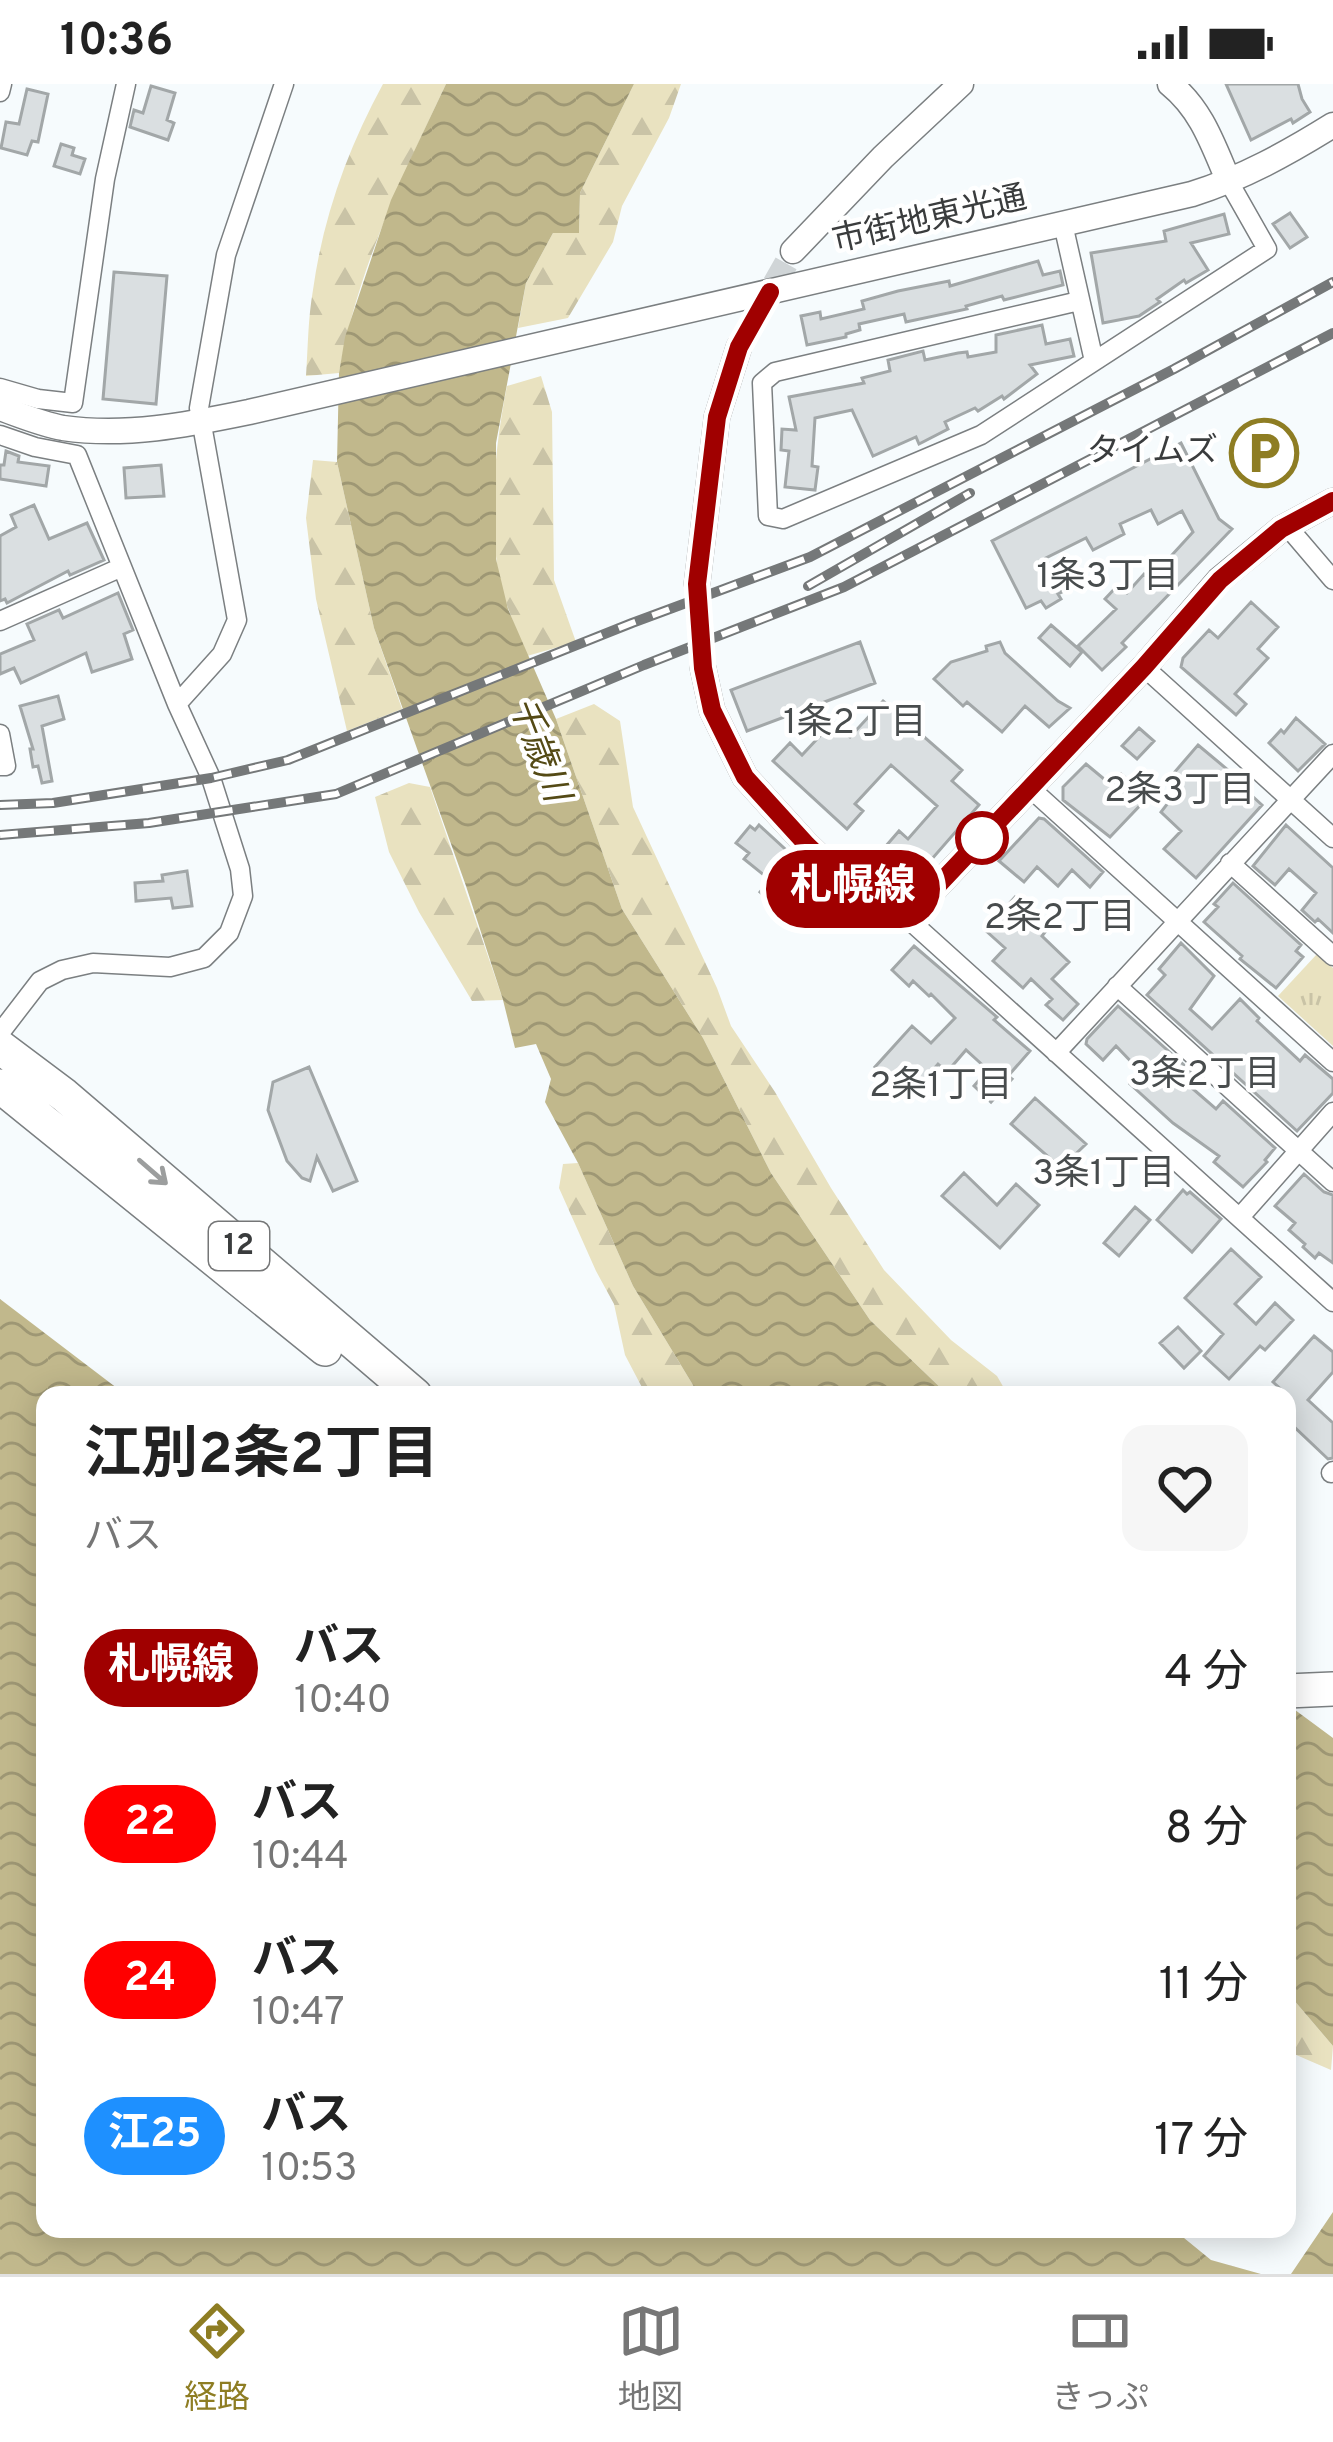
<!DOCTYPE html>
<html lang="ja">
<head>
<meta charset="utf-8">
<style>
  :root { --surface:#fff; --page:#f6f6f6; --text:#222; --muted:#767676; --line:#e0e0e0; --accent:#8e7d23 }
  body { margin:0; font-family:Overpass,"Noto Sans JP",sans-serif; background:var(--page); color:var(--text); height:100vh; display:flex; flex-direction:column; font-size:45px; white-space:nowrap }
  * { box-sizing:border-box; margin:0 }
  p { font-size:39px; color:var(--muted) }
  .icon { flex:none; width:66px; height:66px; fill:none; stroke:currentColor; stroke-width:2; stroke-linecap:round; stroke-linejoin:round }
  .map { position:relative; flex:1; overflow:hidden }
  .details { position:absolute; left:36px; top:1302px; width:1260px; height:852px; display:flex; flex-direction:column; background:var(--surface); border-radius:24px; box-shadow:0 6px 30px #0003 }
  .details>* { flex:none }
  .badge { padding:0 24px; border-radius:39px; font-size:42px; line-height:78px }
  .map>.badge { position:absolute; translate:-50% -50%; box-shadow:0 0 0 6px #fff }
  .round { display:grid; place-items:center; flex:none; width:126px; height:126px; border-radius:24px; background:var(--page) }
  .summary { display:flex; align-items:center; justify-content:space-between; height:204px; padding:0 48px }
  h1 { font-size:57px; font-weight:700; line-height:90px }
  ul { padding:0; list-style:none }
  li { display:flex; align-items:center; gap:36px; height:156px; padding:0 48px }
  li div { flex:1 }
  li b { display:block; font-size:45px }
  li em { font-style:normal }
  li .badge { min-width:132px; font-weight:700; text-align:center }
  .status { display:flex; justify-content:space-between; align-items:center; height:84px; padding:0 60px; background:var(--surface); direction:ltr }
  .status svg { height:33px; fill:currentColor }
  .tab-bar { display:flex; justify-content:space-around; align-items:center; height:168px; border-top:3px solid var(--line); background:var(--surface); font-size:33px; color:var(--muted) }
  .tab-bar a { display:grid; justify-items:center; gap:6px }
  .tab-bar .active { color:var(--accent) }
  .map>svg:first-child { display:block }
  .grass { fill:url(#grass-tufts) }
  .forest { fill:url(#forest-firs) }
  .water { fill:url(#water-waves) }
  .building { fill:#dadfe1; stroke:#a2a7a8; stroke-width:3 }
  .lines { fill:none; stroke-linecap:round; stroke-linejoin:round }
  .tertiary-tunnel { stroke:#d0d5d7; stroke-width:24; stroke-dasharray:24 12; stroke-linecap:butt }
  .minor-casing { stroke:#7b7f81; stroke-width:21 }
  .tertiary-casing { stroke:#7b7f81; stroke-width:27 }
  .trunk-casing { stroke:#7b7f81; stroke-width:36 }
  .minor { stroke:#fff; stroke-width:18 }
  .tertiary { stroke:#fff; stroke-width:24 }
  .trunk { stroke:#fff; stroke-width:33 }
  .rail-casing { stroke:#757879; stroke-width:10 }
  .rail { stroke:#fff; stroke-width:6; stroke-dasharray:18; stroke-linecap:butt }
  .oneway { stroke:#9c9e9e }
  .line-casing { stroke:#fff; stroke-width:27 }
  .line { stroke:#a00000; stroke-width:18 }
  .stop-dot { fill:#fff; stroke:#a00000; stroke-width:6 }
  .labels { text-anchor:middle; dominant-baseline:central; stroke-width:9; stroke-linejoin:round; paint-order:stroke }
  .shield { fill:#fff; stroke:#757677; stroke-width:3 }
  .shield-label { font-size:30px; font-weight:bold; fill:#3a3c3d }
  .street-label { font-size:33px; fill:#3a3c3d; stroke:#fff }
  .poi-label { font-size:33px; fill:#3a3c3d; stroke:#fff; text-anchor:end }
  .neighbourhood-label { font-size:36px; fill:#484c4d; stroke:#fff }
  .water-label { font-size:36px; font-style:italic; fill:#544a15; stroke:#fff }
</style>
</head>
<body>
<div class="status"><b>10:36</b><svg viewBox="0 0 49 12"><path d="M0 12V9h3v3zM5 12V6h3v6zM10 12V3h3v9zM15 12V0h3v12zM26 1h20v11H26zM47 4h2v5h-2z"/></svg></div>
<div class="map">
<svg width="1333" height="2190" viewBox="0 0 1333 2190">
  <defs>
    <pattern id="grass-tufts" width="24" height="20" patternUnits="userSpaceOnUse" patternTransform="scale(3)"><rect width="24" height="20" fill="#e9e2c0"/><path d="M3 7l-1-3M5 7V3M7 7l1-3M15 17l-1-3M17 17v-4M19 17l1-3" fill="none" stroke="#c9c3a6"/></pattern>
    <pattern id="forest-firs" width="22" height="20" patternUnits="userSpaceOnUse" patternTransform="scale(3)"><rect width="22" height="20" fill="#e9e2c0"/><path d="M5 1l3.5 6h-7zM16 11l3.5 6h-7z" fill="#c9c3a6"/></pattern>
    <pattern id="water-waves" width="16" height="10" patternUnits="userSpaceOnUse" patternTransform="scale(3)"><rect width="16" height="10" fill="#c1b88c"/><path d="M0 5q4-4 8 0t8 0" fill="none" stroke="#9e9774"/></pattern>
  </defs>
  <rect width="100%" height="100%" fill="#f6fbfd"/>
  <path class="grass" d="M1317,870l16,14v78l-55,-50z"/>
  <path class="forest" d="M383,0h63c-44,93 -89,187 -107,289l-33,3c2,-29 2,-58 7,-86 10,-73 35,-142 70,-206z
    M634,0h47l-12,34 -47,88 -9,36 -45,76 -50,10 8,-45 27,-50h26l1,-40z
    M541,292l11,36 2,168 22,62 -49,14c-13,-32 -28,-65 -31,-100 -6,-56 0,-115 11,-170z
    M313,376l24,2 37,166 28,81 -55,22 -31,-132 -10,-81z
    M594,620l26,17 13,86 84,181 14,38 44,66 56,96 53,82 67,70 46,36 11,19h-60l-78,-75 -99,-147 -68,-135 -81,-129 -66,-190z
    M409,699l21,4 73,213 -31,1 -53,-89 -30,-60 -14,-55z
    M578,1079l55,123 66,109h-53l-21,-40 -11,-51 -18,-33 -37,-83 4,-24z
    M1287,1908l46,54 -2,24 -44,-19z"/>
  <path class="water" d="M446,0h188l-54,109 -1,40h-26l-27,50 -30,160v116l12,50 48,110 66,190 81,129 68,135 99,147 78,75h-249l-66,-109 -55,-123 -33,-61 6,-23 -15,-35 -21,4 -12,-48 -37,-114 -92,-258 -37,-166 2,-89 6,-36 46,-137z
    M0,1215l126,96h-81v834h1128l38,31 50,14h-1261z
    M1287,1620l46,34v308l-46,-54z
    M1333,2128v62h-42z"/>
  <path class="building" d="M1226,0h72l4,15 8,13 -17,11 -2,-4 -40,21z
    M151,2l24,7 -8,27 7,3 -6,17 -38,-13 4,-17 9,3z
    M27,5l21,5 -10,48 -6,-1 -5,14 -26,-7 5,-26 13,2z
    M61,60l13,4 -2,7 13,4 -5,15 -26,-8z
    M1290,129l17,24 -17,11 -17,-24z
    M1224,130l5,20 -38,9 17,27 -22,13 -2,-3 -27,19 3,3 -21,14 -36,7 -12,-70 75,-12 -2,-10z
    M1038,177l5,14 17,-4 3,14 -59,15 -2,-4 -36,10 1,3 -61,13 -2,-8 -45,10 1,6 -14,4v3l-39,8 -6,-29 19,-4 1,7 43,-10 -2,-8 36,-10 51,-10 1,5z
    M114,188l53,4 -11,128 -53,-5z
    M1042,241l4,19 24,-5 4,17 -44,9 7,9 -33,25 -2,-3 -24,15 -3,-3 -30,14 3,7 -29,15 -3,-7 -43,19 -21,-46 -37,8 -3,48 6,1 -3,23 -30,-3 4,-36 -8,-1 1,-21 14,1 -7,-33 75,-14 -2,-5 28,-7 -2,-11 35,-9 2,9 33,-7 9,-1 1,5 28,-5v-17z
    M1181,359l38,76 13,10 -110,114 4,4 -24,23 -24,-24 38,-37 -11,-10 13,-14 9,8 17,-19 6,5 43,-47 -11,-21 -24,13 -7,-14 -31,14 4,10 -31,16 -7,-12 -40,20 16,34 -4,2 3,5 -15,9 -5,-7 -15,7 -34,-67z
    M6,367l13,5 -1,6 31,4 -3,20 -46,-7v-14h4z
    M161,381l3,31 -38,2 -2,-30z
    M34,421l15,34 38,-16 17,37 -34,15 -2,-4 -61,32 -2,-4 -5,2v-65l16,-9 -5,-12z
    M118,509l15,37 -9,4 8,25 -40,13 -6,-19 -65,30 -7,-15 -14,6v-20l34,-14 -7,-16 32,-14 4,8z
    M1251,518l27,25 -20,22 10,9 -33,36 11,10 -10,11 -55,-48 2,-9 26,-28 9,8z
    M1051,541l31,27 -12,14 -31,-28z
    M860,558l15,41 -128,48 -16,-41z
    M1000,558l5,11 53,48 12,7 -21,19 -24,-21 -23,26 -35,-30 -4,4 -29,-27 17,-17 36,-11 -1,-5z
    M58,612l6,23 -22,7 10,55 -10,2 -4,-17 -5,1 -3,-18h3l-13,-43z
    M883,617l79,69 -10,11 27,24 -68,78 -33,-28 21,-24 9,8 29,-33 -46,-41 -36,39 8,7 -16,18 -74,-68 17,-18 12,12 31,-33 17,15z
    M1296,634l29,26 -27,27 -29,-28 12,-13 3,3z
    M1139,644l15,13 -17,18 -15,-13z
    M1198,661l30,25 -2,2 36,33 -66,73 -32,-29 17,-18 -20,-19 17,-22 -11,-9z
    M1086,680l24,20 11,-10 27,23 -38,40 -47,-37v-13z
    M1039,734l5,1 59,53 -13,15 -18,-17 -14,16 -21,-19 -13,15 -25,-21z
    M759,741l37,34 -11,11 35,31 -22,25 -38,-34 10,-12 -26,-21 5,-6 -13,-10 14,-17 5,4z
    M1286,741l47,43v65l-15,-14 -3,3 -13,-12 14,-17 -27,-24 -14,16 -22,-19z
    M187,787l5,35 -19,2 -2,-10 -35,3 -1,-18 28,-2 -1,-6z
    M1233,799l68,62 -5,6 7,6 -27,31 -36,-29 2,-3 -38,-34 14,-15 -4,-3z
    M1015,813l34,30 -7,9 27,26 -17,17 26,25 -15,16 -17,-15 6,-6 -21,-20 -8,9 -30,-27 12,-13 -20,-18z
    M1181,859l33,33 -24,33 22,20 28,-30 19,19 -2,3 43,40 5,-6 28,24v14l-36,38 -150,-136 18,-20 -6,-6z
    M914,862l83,71 -3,3 36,31 -22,25 4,3 -21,23 -17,-16 14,-16 -22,-20 -19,22 -9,-8 -29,33 -34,-30 37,-41 19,17 24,-25 -24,-24 -2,2 -16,-15 -4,5 -17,-16z
    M1118,922l75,67 -8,9 31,27 7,-8 52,47 -10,12 2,2 -24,25 -29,-25 5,-6 -46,-33 -43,-39 11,-12 -25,-26 -13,14 -17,-16 1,-5z
    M309,983l48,114 -24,10 -16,-34 -7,24 -8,-3 -15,-17 -19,-51 5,-28z
    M1035,1014l51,46 -25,24 -50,-44z
    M964,1089l33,32 19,-21 23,21 -39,43 -58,-52z
    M1304,1090l20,18 9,3v68l-14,-10 -4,5 -12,-11 2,-3 -16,-14 6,-7 -20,-17z
    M1183,1106l4,4 3,-2 31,27 -29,33 -35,-32z
    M1135,1123l15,13 -31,36 -15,-13z
    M1231,1165l30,28 -26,27 21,20 19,-21 18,17 -28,30 -5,-4 -31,33 -25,-23 19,-22 -38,-36z
    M1178,1243l23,24 -17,17 -24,-25z
    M1314,1252l19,16v20l-25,28 25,23v35l-5,1 -41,-39v-25l-14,-13z"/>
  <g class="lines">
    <path class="tertiary-tunnel" d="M739,263l54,-96
      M697,500l6,84"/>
    <g class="minor-casing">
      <path id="minor" d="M0,8l2,-8
        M1063,140l31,137
        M1079,217l-304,71 -13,11 6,133 15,3 198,-84 286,-186 -38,-67
        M0,304l38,11 35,4 32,-224 21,-95
        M0,351l35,12 42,8 100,249 34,74 29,91 3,27 -14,37 -25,25 -34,9 -77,-4 -31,7 -22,11 -40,52
        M1287,442l46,54
        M0,537l122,-54
        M1144,583l189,171
        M177,620l45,-50 15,-34 -38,-212 27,-153 58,-171
        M0,650l6,32h-6
        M1030,704l303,274
        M1230,779l103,93
        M907,834l426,384
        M1117,902l216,196
        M1056,969l277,-299
        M1240,1133l93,-105
        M1331,1389l2,-2"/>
    </g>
    <g class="tertiary-casing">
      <path id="tertiary" d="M1170,0c32,26 43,61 59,98
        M793,167l90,-94 78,-73
        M0,324c20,7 41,16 63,20 63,9 123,-3 186,-16l943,-218c51,-16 96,-41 141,-69
        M697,500l20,-167 22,-70
        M703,584l9,42 33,67 62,68 62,60 38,13 237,-251 75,-87 62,-51 52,-28"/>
    </g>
    <g class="trunk-casing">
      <path id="trunk" d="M0,963l64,48 351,300
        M0,1002l325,263
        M1287,1607l46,-2"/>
    </g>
    <use href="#minor" class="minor"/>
    <use href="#tertiary" class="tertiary"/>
    <use href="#trunk" class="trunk"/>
    <g class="rail-casing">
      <path id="rail" d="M808,502l162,-93
        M0,721l53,-2 158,-25 77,-18 344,-137 178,-66 364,-188 159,-87
        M0,751l149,-12 187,-29 308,-129 200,-78 489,-254"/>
    </g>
    <use href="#rail" class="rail"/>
  </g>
  <defs><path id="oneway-shaft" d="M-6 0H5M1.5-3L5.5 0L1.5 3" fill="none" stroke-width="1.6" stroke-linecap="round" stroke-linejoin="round" transform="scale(3)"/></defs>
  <use class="oneway" href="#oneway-shaft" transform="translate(153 1088) rotate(41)"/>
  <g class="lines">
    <g class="line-casing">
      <path id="line" d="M770,208l-31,55 -22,70 -20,167 6,84 9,42 33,67 62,68 62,60 38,13 237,-251 76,-87 61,-51 52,-28"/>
    </g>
    <use href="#line" class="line"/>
  </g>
  <defs>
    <g id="parking-ring" transform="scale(3.45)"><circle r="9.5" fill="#fff" stroke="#8e7d23" stroke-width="1.5"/><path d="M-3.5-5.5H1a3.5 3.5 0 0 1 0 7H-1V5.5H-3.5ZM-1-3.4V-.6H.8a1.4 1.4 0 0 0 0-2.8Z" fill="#8e7d23"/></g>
  </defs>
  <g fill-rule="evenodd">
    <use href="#parking-ring" x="1264" y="369"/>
  </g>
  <circle class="stop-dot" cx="982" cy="754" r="24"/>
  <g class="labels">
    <rect class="shield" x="209" y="1138" width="60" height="48" rx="9"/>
    <g class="shield-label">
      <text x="239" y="1162">12</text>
    </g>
    <g class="street-label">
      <text transform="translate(930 137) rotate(-13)">市街地東光通</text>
    </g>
    <g class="poi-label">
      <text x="1218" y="369">タイムズ</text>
    </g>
    <g class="neighbourhood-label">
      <text x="1108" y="494">1条3丁目</text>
      <text x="855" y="640">1条2丁目</text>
      <text x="1180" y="708">2条3丁目</text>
      <text x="1060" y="835">2条2丁目</text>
      <text x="1205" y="992">3条2丁目</text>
      <text x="941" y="1003">2条1丁目</text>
      <text x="1104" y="1091">3条1丁目</text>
    </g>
    <g class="water-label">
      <text transform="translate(537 666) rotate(69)">千歳川</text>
    </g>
  </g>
</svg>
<b class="badge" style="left:853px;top:805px;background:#a00000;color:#fff">札幌線</b>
<section class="details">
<div class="summary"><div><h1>江別2条2丁目</h1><p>バス</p></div><a class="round"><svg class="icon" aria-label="heart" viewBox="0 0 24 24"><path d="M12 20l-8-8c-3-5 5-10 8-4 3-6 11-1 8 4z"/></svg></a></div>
<ul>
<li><span class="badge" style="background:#a00000;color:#fff">札幌線</span><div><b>バス</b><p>10:40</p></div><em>4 分</em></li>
<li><span class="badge" style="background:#f00;color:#fff">22</span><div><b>バス</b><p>10:44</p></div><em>8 分</em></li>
<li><span class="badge" style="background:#f00;color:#fff">24</span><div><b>バス</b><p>10:47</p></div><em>11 分</em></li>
<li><span class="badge" style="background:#1e90ff;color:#fff">江25</span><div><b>バス</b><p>10:53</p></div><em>17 分</em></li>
</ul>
</section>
</div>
<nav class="tab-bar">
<a class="active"><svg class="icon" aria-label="directions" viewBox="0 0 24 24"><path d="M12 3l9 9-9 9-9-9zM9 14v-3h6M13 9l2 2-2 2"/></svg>経路</a>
<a><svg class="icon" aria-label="map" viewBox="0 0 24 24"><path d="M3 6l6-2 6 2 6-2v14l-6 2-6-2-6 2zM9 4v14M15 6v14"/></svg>地図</a>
<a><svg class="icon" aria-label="tickets" viewBox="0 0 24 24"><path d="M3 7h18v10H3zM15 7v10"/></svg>きっぷ</a>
</nav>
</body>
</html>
